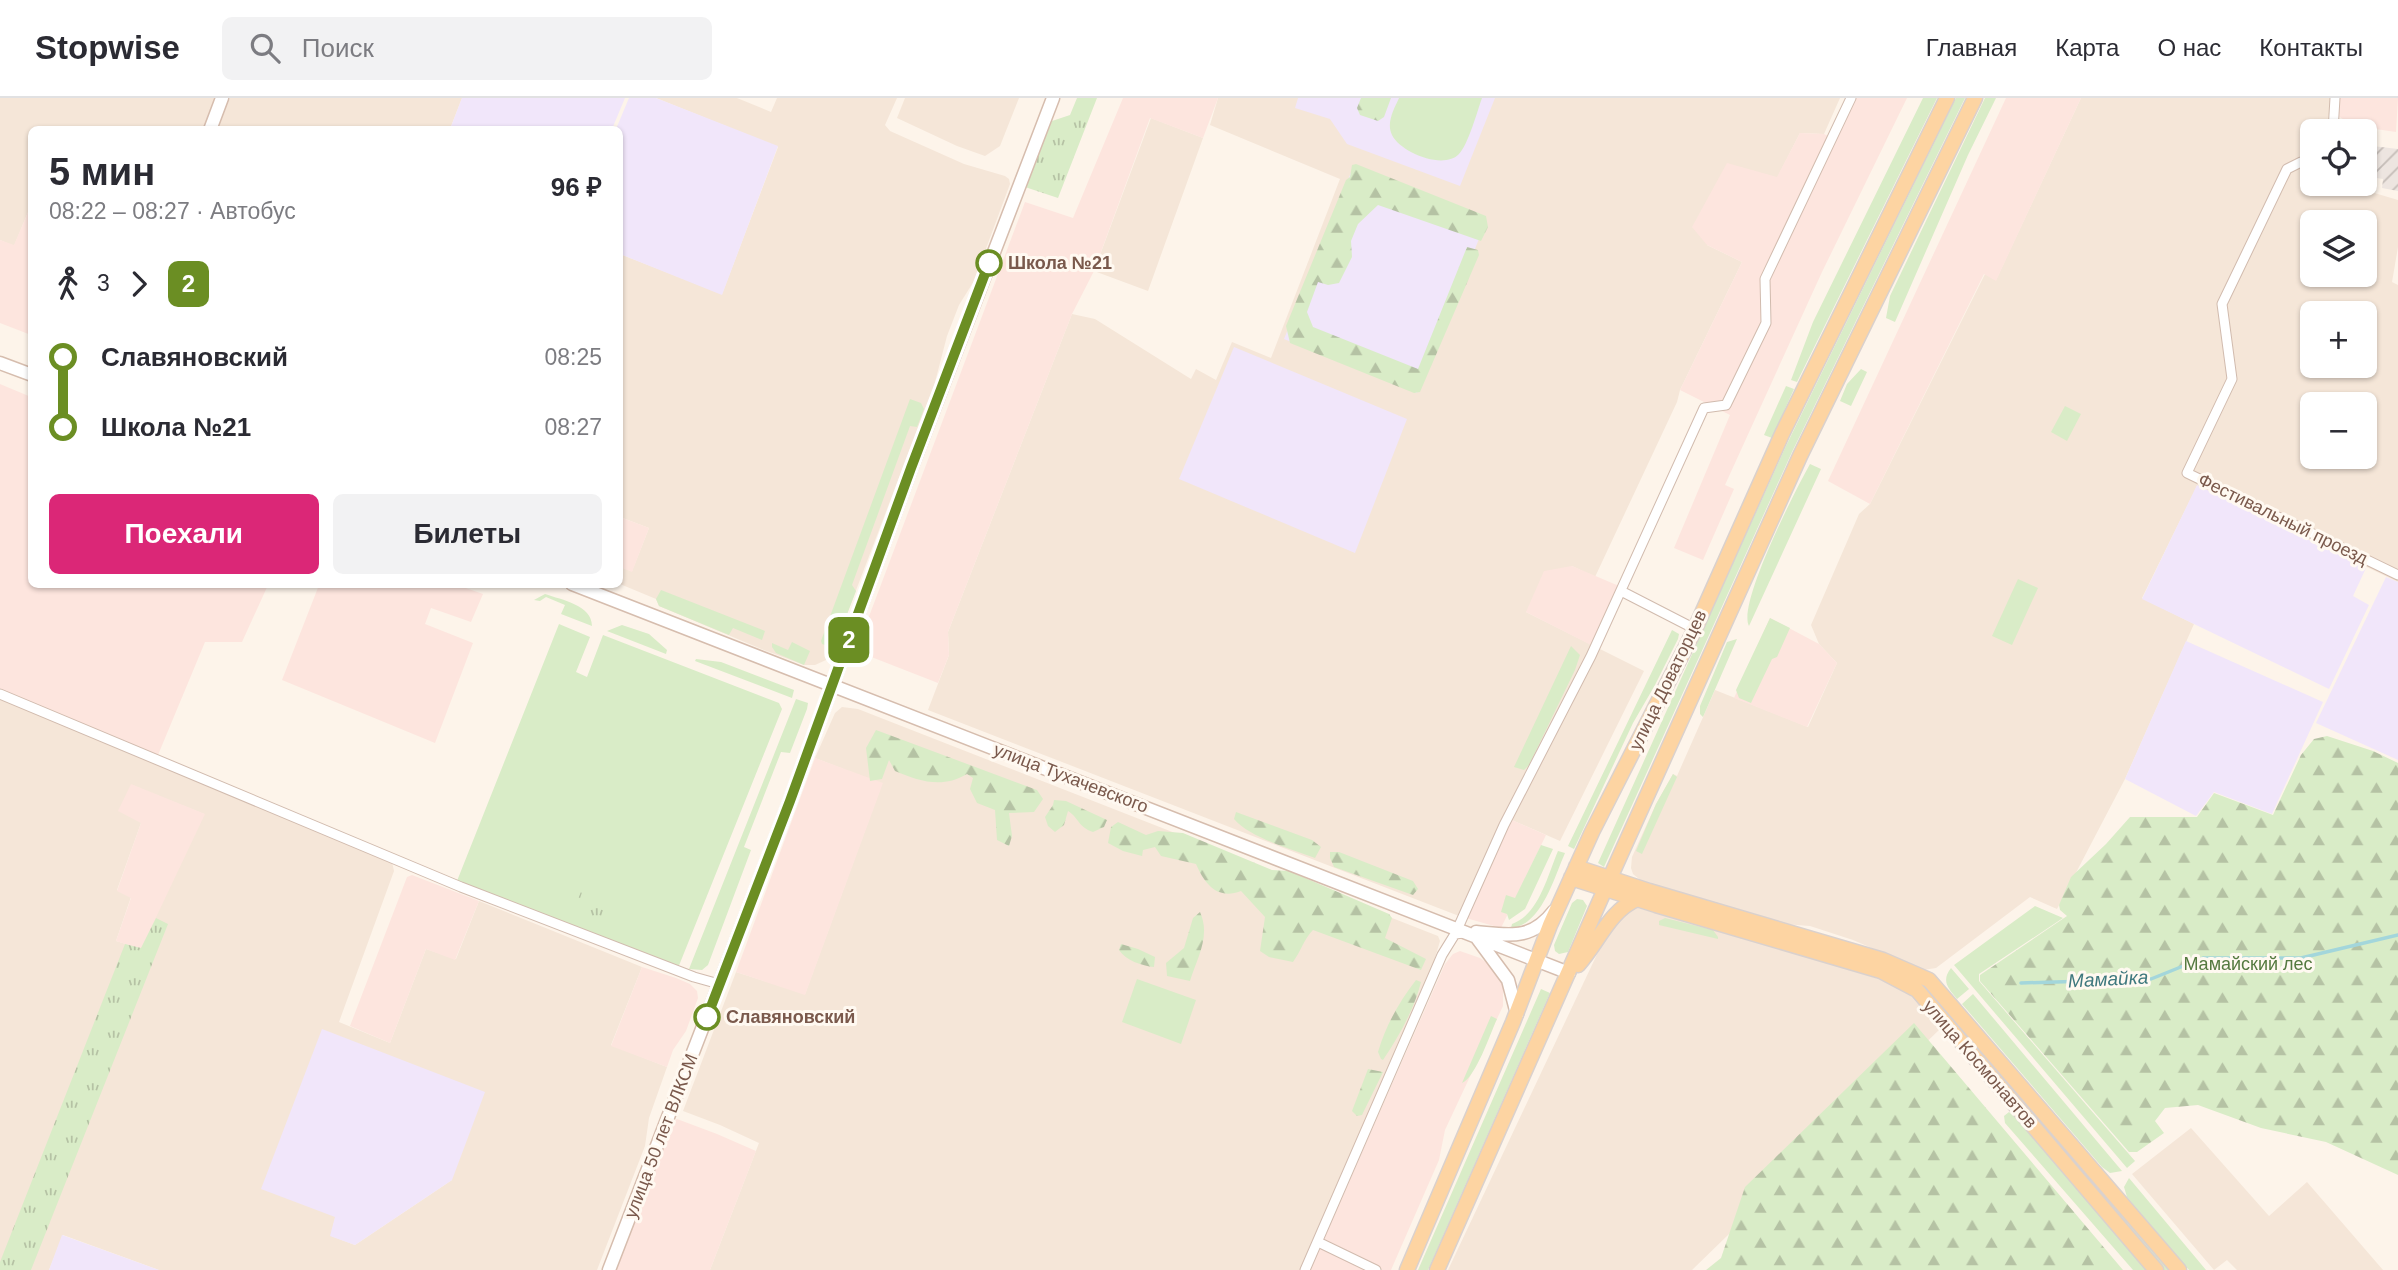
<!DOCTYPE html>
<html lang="ru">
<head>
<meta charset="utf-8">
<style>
  :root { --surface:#fff; --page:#f2f2f3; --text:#2b2b33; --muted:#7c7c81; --line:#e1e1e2; --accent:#db2777 }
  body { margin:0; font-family:Helvetica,sans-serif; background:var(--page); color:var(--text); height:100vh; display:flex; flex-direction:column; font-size:26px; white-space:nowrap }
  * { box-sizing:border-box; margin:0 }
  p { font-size:23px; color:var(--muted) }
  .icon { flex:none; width:38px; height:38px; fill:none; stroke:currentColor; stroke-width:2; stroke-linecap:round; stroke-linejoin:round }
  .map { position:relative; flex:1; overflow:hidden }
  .details { position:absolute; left:28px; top:28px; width:595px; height:462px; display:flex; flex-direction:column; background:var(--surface); border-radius:10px; box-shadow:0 2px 5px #0004 }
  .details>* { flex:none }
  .badge { padding:0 14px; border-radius:10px; font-size:24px; line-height:46px }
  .fabs { position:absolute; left:2300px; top:21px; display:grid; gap:14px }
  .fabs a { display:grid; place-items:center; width:77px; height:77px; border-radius:10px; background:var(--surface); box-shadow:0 2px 5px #0004; font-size:35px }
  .map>.badge { position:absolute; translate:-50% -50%; box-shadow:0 0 0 4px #fff }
  .legs { display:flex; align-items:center; gap:10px; height:77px; padding:0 21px; font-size:23px }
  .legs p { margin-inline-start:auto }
  .overview { display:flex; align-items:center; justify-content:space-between; height:119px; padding:0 21px }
  h1 { font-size:38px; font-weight:800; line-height:52px }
  .primary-button { display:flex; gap:14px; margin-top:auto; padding:14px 21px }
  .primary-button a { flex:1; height:80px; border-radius:10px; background:var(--accent); color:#fff; font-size:28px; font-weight:800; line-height:80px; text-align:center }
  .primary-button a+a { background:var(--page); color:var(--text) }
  ul { padding:0 21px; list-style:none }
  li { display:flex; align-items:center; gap:24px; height:70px; font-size:26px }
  li i { display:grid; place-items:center; width:10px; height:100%; margin:0 9px; background:currentColor }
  li i::after { content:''; width:18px; height:18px; margin:-9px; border:5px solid; border-radius:50%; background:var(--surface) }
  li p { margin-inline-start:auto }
  li:first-child i { background:linear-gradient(#0000 50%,currentColor 0) }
  li:last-child i { background:linear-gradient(currentColor 50%,#0000 0) }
  header { display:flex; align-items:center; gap:42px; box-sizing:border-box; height:98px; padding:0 35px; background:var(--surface); border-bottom:2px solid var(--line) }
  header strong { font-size:33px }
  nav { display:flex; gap:38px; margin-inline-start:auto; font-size:24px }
  .search { width:490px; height:63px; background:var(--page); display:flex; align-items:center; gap:18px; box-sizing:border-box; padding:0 24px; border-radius:10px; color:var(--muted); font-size:26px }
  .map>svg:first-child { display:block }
  .residential { fill:#f5e6d8; fill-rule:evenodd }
  .commercial { fill:#fde5de }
  .industrial { fill:url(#industrial-furrows) }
  .education { fill:#f1e6fa }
  .grass { fill:#d9ecc7 }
  .forest { fill:url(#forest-firs) }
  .park { fill:url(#park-tufts) }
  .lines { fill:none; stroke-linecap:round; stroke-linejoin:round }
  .stream { stroke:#a3d6db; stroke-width:3.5 }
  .street-casing { stroke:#d1bbae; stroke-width:11 }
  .secondary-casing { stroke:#d6bdae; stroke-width:15 }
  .primary-casing { stroke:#dad1cd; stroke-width:17 }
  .street { stroke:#fff; stroke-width:9 }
  .secondary { stroke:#fff; stroke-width:12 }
  .primary { stroke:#fdd4a2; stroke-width:14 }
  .line-1-casing { stroke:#fff; stroke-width:16 }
  .line-1 { stroke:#6b8e23; stroke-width:10 }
  .stop-1-dot { fill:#fff; stroke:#6b8e23; stroke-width:3.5 }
  .labels { text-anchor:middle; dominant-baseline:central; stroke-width:6; stroke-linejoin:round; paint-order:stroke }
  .stop-label { font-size:18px; font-weight:bold; fill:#7a594c; stroke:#fff9f1; text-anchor:start }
  .street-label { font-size:18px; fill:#7a594c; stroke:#fff9f1 }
  .park-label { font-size:18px; fill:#557a40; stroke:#fff9f1 }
  .water-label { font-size:19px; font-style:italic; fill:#3e787e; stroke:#fff9f1 }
</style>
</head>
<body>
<header>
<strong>Stopwise</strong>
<div class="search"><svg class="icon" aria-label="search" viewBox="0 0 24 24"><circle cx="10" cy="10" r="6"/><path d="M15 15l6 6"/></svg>Поиск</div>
<nav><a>Главная</a><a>Карта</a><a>О нас</a><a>Контакты</a></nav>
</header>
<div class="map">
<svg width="2398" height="1172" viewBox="0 0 2398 1172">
  <defs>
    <pattern id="industrial-furrows" width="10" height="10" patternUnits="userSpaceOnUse" patternTransform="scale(1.75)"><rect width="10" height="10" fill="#ede5e0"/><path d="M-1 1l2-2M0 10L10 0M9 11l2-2" fill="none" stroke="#c5bdb8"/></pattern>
    <pattern id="forest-firs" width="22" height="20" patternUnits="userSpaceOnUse" patternTransform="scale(1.75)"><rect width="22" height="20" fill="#d9ecc7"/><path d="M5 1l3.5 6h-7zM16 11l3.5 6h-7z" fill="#b5c2a4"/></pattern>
    <pattern id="park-tufts" width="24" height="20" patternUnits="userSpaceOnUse" patternTransform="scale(1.75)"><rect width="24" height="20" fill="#d9ecc7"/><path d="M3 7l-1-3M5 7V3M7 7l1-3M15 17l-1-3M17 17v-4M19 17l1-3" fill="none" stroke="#b5c2a4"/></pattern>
  </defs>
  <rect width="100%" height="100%" fill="#fdf4ea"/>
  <path class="residential" d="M0,0h218l-13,31 -173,1 -1,75 -17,41 -14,-6z
    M230,0h232l-12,31 -232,1z
    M656,0h81l34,14 6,-14h120l-12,27 5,6 74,33 41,12 4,3 1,5 -36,97 -15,24 -12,31 -13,50 -100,262 -8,12 -11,5h-11l-45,-17 -100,-42 -3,-7 -36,-15v-17l12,4 17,-43 -29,-11v-263l102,40 56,-147z
    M905,0h114l-19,48 -15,10 -28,-10 -60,-28z
    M1218,0h622l-16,36 -24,-1 -23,45 -70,67 35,17 -62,128 -3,12 -82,175 -23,-11 -46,46 118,59 -84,170 -55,-24 -46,99 -531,-206 21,-55 -1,-23 124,-318 23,5 96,60 5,-10 20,11 16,-38 39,16 69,-179 -130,-54z
    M2081,0h252l-8,33h-13v53h32l54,16v47l-6,35 6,3v297l-201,-96 -55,112 52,26 -69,155 -68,130 -27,-12 -94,71 -13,2 -70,-30 -43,-14 -26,-2 -135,-37 -16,-13 -2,-6 1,-11 24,-53 17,-30 4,2 38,-86 93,37 29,-64 -18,-19 -8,-19 48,-111 11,-10 115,-230 11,6zM2312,124h52v53h-52zM2312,215h52v53h-52zM2312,306h52v53h-52z
    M1151,20l52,20 -55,153 -54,-20z
    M0,601l392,163 2,9 -55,151 51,21 36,-94 30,10 23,-58 163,66 -31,78 56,22 -18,51 -4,28 -48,124h-438l-96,-35 -14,35h-49zM131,687l73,29 -64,134 -24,-7 15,-44 -14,-7 24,-67zM452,1082l-97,65 -24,-9 4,-18z
    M842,609l16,2 580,227 2,5 -8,27 -132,302h-590l49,-127 -39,-18 -37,-14 53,-139 69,22 77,-210 -67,-26 20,-45z
    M1635,809l178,50 80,27 16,10 31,35 -248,241h-244l160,-339 11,-17z
    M2191,1030l78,88 38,-34 76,88h-146l-10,-10 -13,10 -82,-96z"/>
  <path class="commercial" d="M1123,0h95l-15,40 -53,-20 -56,153 -22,43 -124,318 1,23 -11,28 -82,-32 169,-449 48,16z
    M1852,0h55l-85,174 -97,213 9,4 -31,71 -29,-12 56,-133 -50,-25 62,-128 -35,-17 -15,-18 35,-64 50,14 23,-44 24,1 8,4z
    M2006,0h75l-85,183 -12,-7 -114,230 -42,-23z
    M2339,0h59l-2,34 -41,-6 -8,-4 -10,-7z
    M31,107v130l-31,-12v-83l14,5z
    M0,286l31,13 1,187 236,1 -26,57h-37l-47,113 -158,-66z
    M620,419l29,11 -17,44 -12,-5z
    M1572,468l47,20 -28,59 -65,-33 18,-41z
    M319,487h138l26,9 -12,28 -40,-14 -6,16 48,19 -38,100 -153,-63z
    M1770,520l49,26 18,19 -30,64 -73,-29z
    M815,660l68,25 -78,212 -69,-23z
    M131,686l74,30 -64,135 -25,-8 15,-43 -14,-7 24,-68 -23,-12z
    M1505,719l41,18 -45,93 -42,-12z
    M412,777l67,26 -24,59 -29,-11 -36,94 -40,-17 57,-149z
    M1460,853l20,7 13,9 10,19v20l-58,124 -6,30 -48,110h-81l135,-306 8,-10z
    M642,869l34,11 14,6 7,7 1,7 -12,33 -13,19 -6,17 -56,-21z
    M677,1021l40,15 39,17 -46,119h-94l55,-147z"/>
  <path class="industrial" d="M2364,47l34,4v42l-16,-3 1,-9 -19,-3z"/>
  <path class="education" d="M462,0h163l-13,31h-162z
    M629,0h27l122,48 -56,149 -102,-41v-124l-4,-1z
    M1298,0h197l-35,88 -113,-42 -17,-25 -35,-11z
    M1352,72l133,54 -68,169 -133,-54z
    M1234,249l173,72 -52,134 -176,-74z
    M2197,387l169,83 -13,28 16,9 -40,84 -187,-90z
    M2386,479l12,5v178l-82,-37z
    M2186,543l137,61 -51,112 -58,-22 -18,24 -71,-37z
    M322,931l163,63 -33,88 -97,65 -25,-9 5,-19 -74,-28z
    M62,1137l97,35h-110z"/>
  <path class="grass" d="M1399,0h83c-5,14 -14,47 -23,56 -15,16 -58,-1 -67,-19 -6,-12 2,-26 7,-37z
    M1923,0h14l-140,284 -6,-2 22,-58z
    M1956,0h9l-173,354 -188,415 -6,-4 187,-415z
    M1985,0h11l-28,57 -73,167 -9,-4 4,-22z
    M1861,271l6,3 -16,34 -11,-5 7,-17z
    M1786,288l8,3 -22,49 -8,-3z
    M910,301l11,4 3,6 -7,18 -7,-1 -58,159 4,6 -22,57 -12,-4 -1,-3z
    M2065,308l16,8 -14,27 -16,-9z
    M1810,366l11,5 -72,157c-12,-22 47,-137 61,-162z
    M2018,481l20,9 -26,57 -20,-9z
    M661,492l104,41 -3,9 -29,-12 -4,7 -70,-29 -3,-7z
    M545,496c17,6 47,11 47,32l-31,-12 4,-9 -19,-8 -6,4 -6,-1z
    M1770,520l20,10 -13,29 -5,2 -21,44 -12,-5 -3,-8z
    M559,526l31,13 -14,35 11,5 16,-42 176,68 3,6 -104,259 -221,-87z
    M622,527l27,9 18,16 -1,4 -59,-23z
    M1672,532l7,4 -1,5 -23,46 -22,38 -59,126 -6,-3z
    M1737,541l-34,78 -3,-3v-8l27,-64z
    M792,544l18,9 -6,14 -28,-12 -4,-6v-4l16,7z
    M1571,548l9,9 -5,15 -46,95 -5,5 -10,-3z
    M696,561l25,3 73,28 -2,8 -97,-37z
    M796,601l12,4 -1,6 -17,44 -9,-1 -37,95 7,3 -43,115 -6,5 -13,-1z
    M1673,676l4,3 -35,77 -6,-3 20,-47z
    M1541,747l12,4 -28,60 -16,11 -2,-6 -6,-2 5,-17 9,3z
    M1558,753l7,2c-11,25 -24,73 -54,75l1,-4c27,-9 36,-50 46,-73z
    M1577,801l6,1 4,6 -19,46 -9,2 -4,-3 -1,-6 18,-42z
    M2035,808l28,12 -84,56v7l156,180 -8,7 -173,-203z
    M1665,820l48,12 5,7v2l-59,-14v-4z
    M1951,870l18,21 -12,10c-9,-11 -16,-18 -6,-31z
    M1137,881l59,21 -15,44 -59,-22z
    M1541,891l9,4 -122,277h-10z
    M1973,896l149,177 -12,2 -8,-6 -140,-163z
    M1947,906l226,266h-9l-222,-261z
    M1491,918l6,3c-7,15 -21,58 -35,64z
    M2009,1014l21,18 119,140h-16l-128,-147 -1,-7z
    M2129,1080l77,92h-17l-62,-73 -3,-10z"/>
  <path class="forest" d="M1361,0h30l-7,19 -6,4 -18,-6 -3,-7z
    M1356,66l130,52 2,11 -7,14 -103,-36 -20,19 -7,17 1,16 -13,26 -11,2 -10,-3 -11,30 6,15 105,42 49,-122 11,3 1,5 -59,137 -6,1 -124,-50 -4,-17 60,-146 4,-3 2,-12z
    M876,632l161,60 6,9 -9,13 -25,1 3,23 -3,10 -12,-6 -2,-30 -18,-7 -7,-14 3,-11 -6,-4c-25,15 -48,7 -72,-3l-6,-11 -7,19 -12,2 -4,-33z
    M2327,638l46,15 25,12v412l-72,-33 -65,-14 -63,-23 -33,3 -10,13 9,12 -27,19h-8l-149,-171v-6l87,-59 -7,-6 -1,-5 12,-28 35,-33 24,-27h67l17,-24 59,22 28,-60 13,-16z
    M1054,702l12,1 41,19 -3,7 -11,5c-15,-5 -14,-14 -25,-21l-4,14 -9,7 -7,-6 -3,-9 8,-12z
    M1236,714l76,28 9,7 -6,11c-23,-9 -65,-20 -81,-39z
    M1118,724l28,13 12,-4 25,2 89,37 17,1 100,43 3,4 -7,20 41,21 -5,11 -108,-40c-9,9 -12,21 -20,32l-24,-5 -9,-6 5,-34 -24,-26c-23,9 -36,-6 -45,-27l-35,-8 -6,-9 -12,3 -1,6 -19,-5 -15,-8 3,-16z
    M1330,754h9l74,29 5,8 -5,6 -79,-28 -4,-9z
    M1200,814c11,24 -3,46 -10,69l-23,-5 -1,-13 18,-15 9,-30z
    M1121,846l17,5 17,8 -1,10c-12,-1 -29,-7 -35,-17z
    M1416,882l5,2c-7,28 -22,54 -38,78l-2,-1 -3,-7c8,-27 21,-50 38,-72z
    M1914,925l209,247h-417l15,-12 24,-71z
    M1368,971l15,3 -21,43 -5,1 -5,-5z"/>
  <path class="park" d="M1077,0h20l-39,100 -33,-11 27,-66 18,-6z
    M582,791l29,11 -9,23 -29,-11z
    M156,820l12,6 -137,346h-31v-8l125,-318 16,4z"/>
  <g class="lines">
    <path class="stream" d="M2021,885l130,-4 52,-21h98l97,-23"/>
    <g class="street-casing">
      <path id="street" d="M2333,33l2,-33
        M2312,63l-11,1 -14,7 -65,135 10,75 -45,94 211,102
        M1621,493l74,38
        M0,596l461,193 233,90 25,7
        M1457,832l47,-105 87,-169 113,-248 22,-3 40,-82 -1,-44 86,-181
        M1318,1144l58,28
        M1305,1172l137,-315 13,-21 9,-1"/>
    </g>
    <g class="secondary-casing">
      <path id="secondary" d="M210,32l12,-32
        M0,265l32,12
        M572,486l997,389
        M1476,834c33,3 55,9 78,-21
        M1477,840l31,42 9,34
        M609,1172l181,-469 121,-332 142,-371"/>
    </g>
    <g class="primary-casing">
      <path id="primary" d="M1576,769l73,24 234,69 46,20 250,290
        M1571,780l85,27 225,66 36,19 239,280
        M1578,867c20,-22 31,-54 59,-66
        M1407,1172l106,-248 37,-97 42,-93 103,-203 87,-195 165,-336
        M1437,1172l168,-381 195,-433 175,-358"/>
    </g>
    <use href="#street" class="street"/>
    <use href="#secondary" class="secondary"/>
    <use href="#primary" class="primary"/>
  </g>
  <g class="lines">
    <g class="line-1-casing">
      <path id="line-1" d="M707,919l83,-216 121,-333 78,-205"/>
    </g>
    <use href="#line-1" class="line-1"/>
  </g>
  <g class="stop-1-dot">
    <circle cx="989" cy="165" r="12"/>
    <circle cx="707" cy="919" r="12"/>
  </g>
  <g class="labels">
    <g class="stop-label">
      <text x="1008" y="165">Школа №21</text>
      <text x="726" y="919">Славяновский</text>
    </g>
    <g class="street-label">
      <text transform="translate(2283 421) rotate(26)">Фестивальный проезд</text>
      <text transform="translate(1668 582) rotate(-64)">улица Доваторцев</text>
      <text transform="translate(1071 680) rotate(21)">улица Тухачевского</text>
      <text transform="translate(1980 966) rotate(49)">улица Космонавтов</text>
      <text transform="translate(661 1038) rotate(-69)">улица 50 лет ВЛКСМ</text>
    </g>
    <g class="park-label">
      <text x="2248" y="866">Мамайский лес</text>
    </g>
    <g class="water-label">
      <text transform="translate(2108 881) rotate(-3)">Мамайка</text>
    </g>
  </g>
</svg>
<div class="fabs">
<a><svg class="icon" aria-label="locate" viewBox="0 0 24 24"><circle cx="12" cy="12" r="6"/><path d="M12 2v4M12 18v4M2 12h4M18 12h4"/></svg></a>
<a><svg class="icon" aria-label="layers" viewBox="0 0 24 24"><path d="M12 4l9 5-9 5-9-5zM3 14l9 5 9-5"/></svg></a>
<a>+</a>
<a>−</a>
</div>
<b class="badge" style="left:849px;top:542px;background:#6b8e23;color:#fff">2</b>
<section class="details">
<div class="overview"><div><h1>5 мин</h1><p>08:22 – 08:27 · Автобус</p></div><b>96 ₽</b></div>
<div class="legs"><svg class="icon" aria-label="walk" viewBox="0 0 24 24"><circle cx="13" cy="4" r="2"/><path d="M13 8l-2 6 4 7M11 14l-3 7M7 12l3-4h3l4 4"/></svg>3<svg class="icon" aria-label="forward" viewBox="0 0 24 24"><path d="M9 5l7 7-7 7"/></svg><b class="badge" style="background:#6b8e23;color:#fff">2</b></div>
<ul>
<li><i style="color:#6b8e23"></i><b>Славяновский</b><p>08:25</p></li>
<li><i style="color:#6b8e23"></i><b>Школа №21</b><p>08:27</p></li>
</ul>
<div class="primary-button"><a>Поехали</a><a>Билеты</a></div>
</section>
</div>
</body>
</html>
